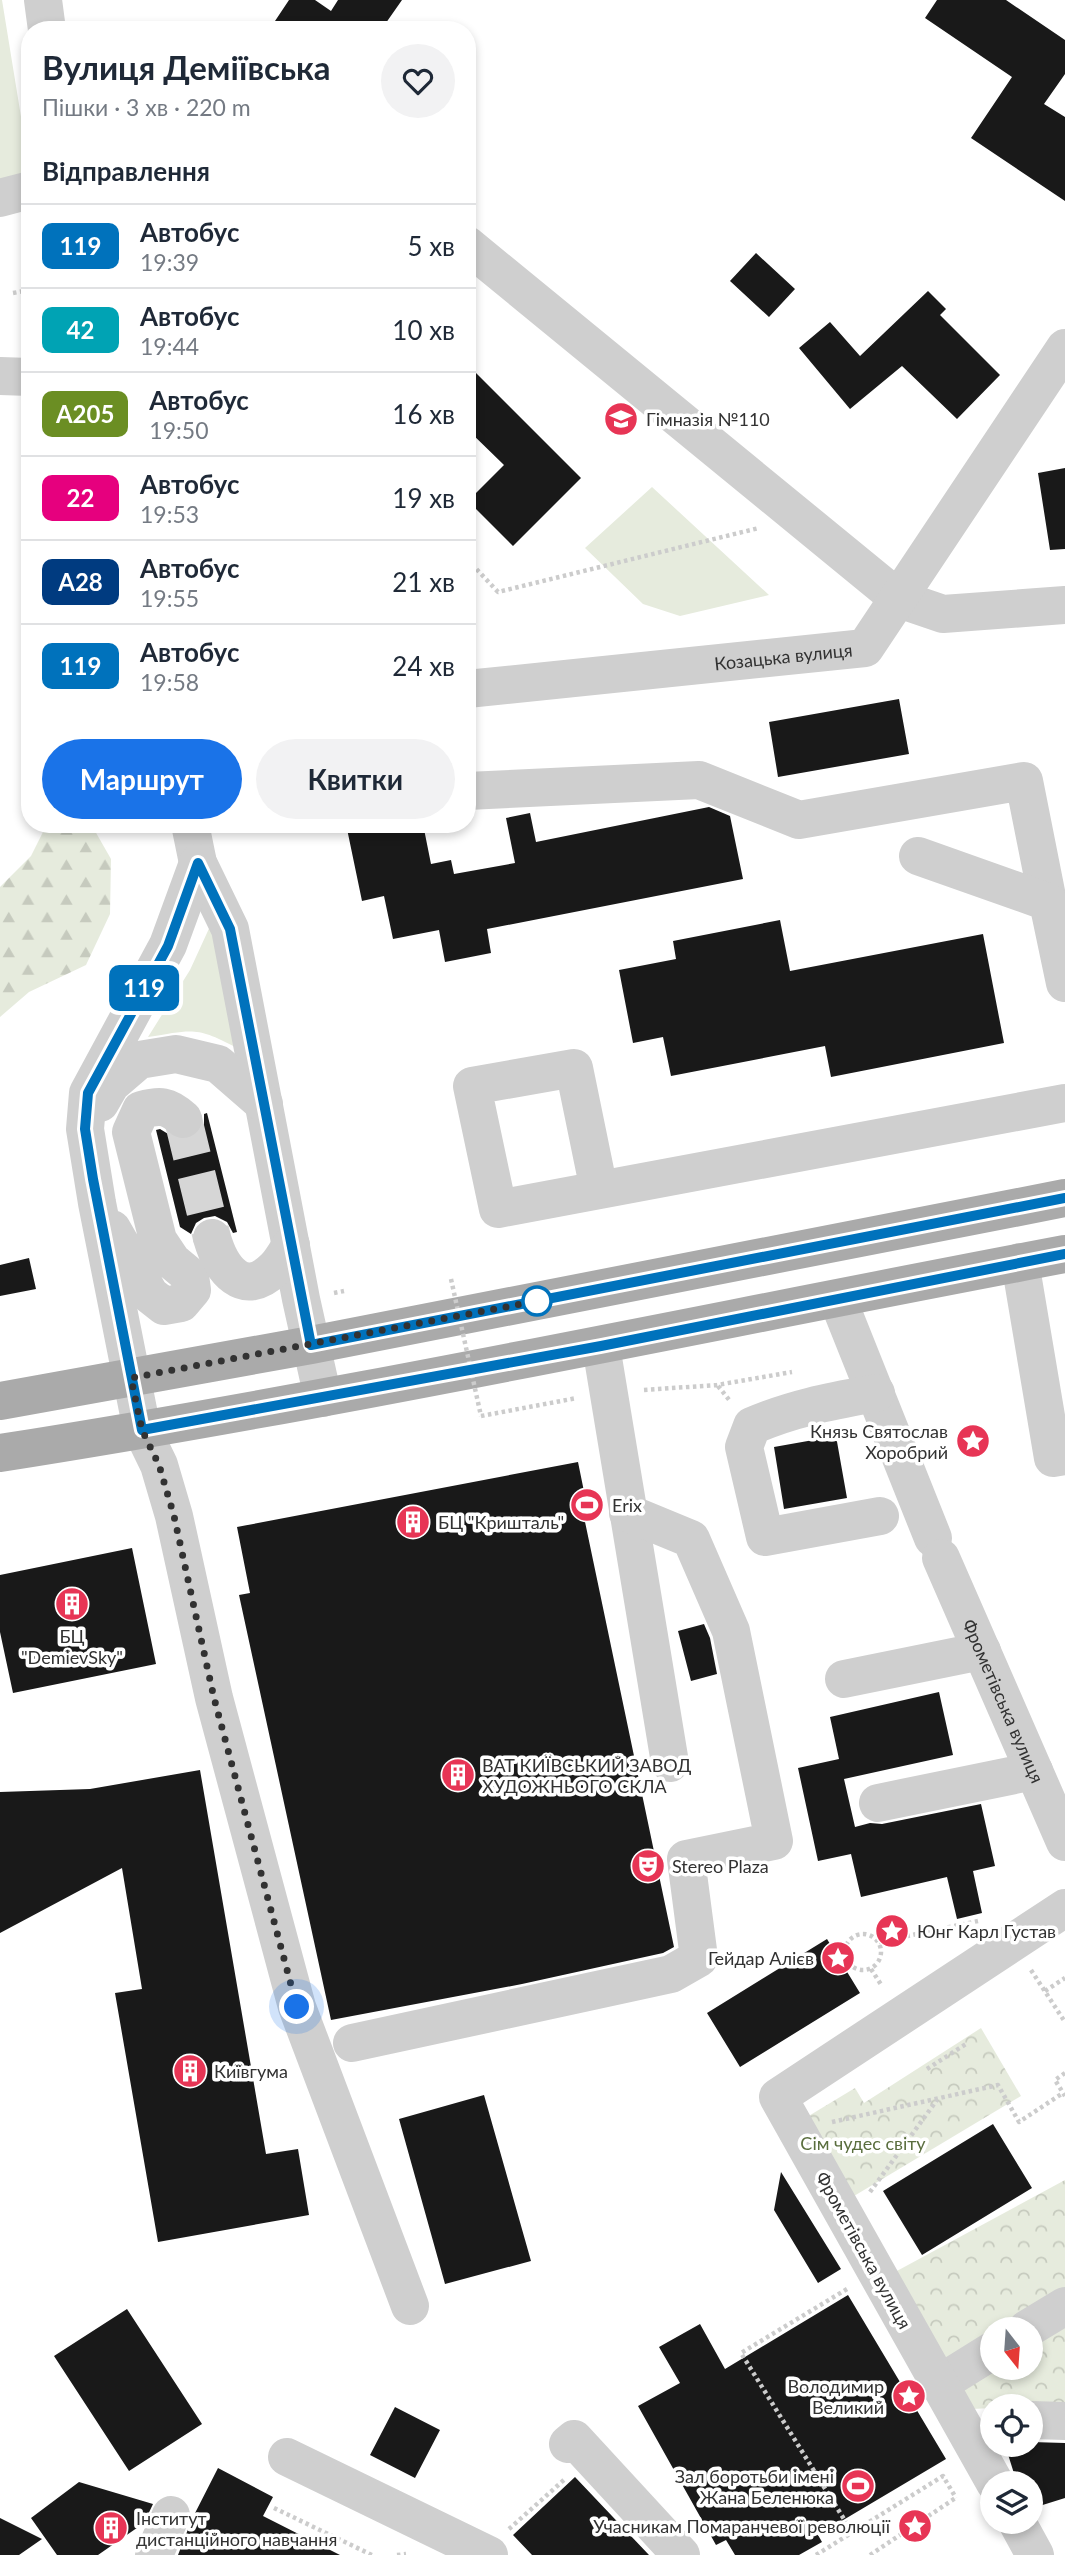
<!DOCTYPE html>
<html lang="uk">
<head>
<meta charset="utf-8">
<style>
  :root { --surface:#fff; --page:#f2f2f3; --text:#1f2937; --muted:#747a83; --line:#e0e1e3; --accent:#1a73e8 }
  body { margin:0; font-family:Lato,sans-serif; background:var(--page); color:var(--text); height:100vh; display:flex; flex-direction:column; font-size:26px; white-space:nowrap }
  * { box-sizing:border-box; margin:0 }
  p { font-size:23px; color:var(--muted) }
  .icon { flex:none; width:38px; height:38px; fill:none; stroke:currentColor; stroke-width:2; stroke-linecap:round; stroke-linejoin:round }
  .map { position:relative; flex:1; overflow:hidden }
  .details { position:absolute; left:21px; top:21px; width:455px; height:812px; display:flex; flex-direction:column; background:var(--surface); border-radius:28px; box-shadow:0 4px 10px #0003 }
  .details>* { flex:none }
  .badge { padding:0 14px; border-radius:10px; font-size:24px; line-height:46px }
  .needle { width:46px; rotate:163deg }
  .buttons { position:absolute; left:980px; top:2317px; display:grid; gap:14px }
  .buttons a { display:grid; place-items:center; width:63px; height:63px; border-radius:50%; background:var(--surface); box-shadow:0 4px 10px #0003; font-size:35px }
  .you { position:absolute; width:35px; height:35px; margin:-18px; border:5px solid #fff; border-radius:50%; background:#1a73e8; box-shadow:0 0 0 10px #1a73e833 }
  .map>.badge { position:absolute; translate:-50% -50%; box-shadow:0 0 0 4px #fff }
  h2 { padding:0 21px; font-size:26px; line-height:63px }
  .round { display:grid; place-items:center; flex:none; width:74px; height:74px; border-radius:37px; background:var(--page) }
  .headline { display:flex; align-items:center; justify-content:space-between; height:119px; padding:0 21px }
  h1 { font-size:33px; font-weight:700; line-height:52px }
  .action { display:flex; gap:14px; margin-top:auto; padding:14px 21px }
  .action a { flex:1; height:80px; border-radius:42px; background:var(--accent); color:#fff; font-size:28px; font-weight:700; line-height:80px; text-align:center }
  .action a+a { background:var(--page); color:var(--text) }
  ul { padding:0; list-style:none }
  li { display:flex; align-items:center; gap:21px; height:84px; padding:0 21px; border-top:2px solid var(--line) }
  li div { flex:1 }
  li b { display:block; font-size:26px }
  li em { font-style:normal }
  li .badge { min-width:77px; font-weight:700; text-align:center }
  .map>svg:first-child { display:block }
  .grass { fill:#e6ebdd }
  .forest { fill:url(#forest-firs) }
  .park { fill:url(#park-crowns); fill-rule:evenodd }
  .building { fill:#191919 }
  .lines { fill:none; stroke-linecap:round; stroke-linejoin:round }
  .minor-tunnel { stroke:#d6d6d6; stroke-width:38; stroke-dasharray:38 19; stroke-linecap:butt }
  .path { stroke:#ccc; stroke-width:4.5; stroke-dasharray:3.5 3.5; stroke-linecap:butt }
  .minor { stroke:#cfcfcf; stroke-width:38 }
  .major { stroke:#aaa; stroke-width:38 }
  .path-bridge { stroke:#ccc; stroke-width:4.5; stroke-dasharray:3.5 3.5; stroke-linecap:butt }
  .line-casing { stroke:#fff; stroke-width:16 }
  .line { stroke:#0072bc; stroke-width:10 }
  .walk { stroke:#323232; stroke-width:7; stroke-dasharray:0 12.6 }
  .stop-dot { fill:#fff; stroke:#0072bc; stroke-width:3.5 }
  .labels { text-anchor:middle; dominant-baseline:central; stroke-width:7; stroke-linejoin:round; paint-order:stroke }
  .poi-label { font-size:18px; fill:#323232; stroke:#fff; text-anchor:start }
  .street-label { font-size:18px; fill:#323232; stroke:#fff }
  .park-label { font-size:18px; fill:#5a6e3e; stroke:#fff }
</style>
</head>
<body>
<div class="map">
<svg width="1065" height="2555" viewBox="0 0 1065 2555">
  <defs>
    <pattern id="forest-firs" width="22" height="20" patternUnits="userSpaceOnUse" patternTransform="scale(1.75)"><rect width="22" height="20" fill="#e6ebdd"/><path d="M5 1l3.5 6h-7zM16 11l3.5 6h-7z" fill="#c6cabe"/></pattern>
    <pattern id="park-crowns" width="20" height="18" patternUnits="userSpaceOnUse" patternTransform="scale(1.75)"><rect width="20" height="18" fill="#e6ebdd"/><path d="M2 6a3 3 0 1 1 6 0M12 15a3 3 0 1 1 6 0" fill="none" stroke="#c6cabe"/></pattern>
  </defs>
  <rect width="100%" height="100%" fill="#fff"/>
  <path class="grass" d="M0,0h2l27,166 -14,14 -15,4z
    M652,487l117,108 -89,21 -37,-12 -58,-56z
    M212,922l25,126c-41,-22 -44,-18 -89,-11l42,-67z"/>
  <path class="forest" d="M47,824h44l20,35 -1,55 -24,51 -57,27 -29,25v-130l31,-31z"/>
  <path class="park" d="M981,2028l40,68 -172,103 -47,-79 53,-32 9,15z
    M1065,2180v231l-34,-5 -59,3 -77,-137zM992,2329h39v39h-39z"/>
  <path class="building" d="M289,0h26l16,11 7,-11h64l-21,30h-112z
    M937,0h69l59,40v34l-21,30 21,13v84l-94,-63 41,-61 -87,-59z
    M756,253l39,36 -26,28 -39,-36z
    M928,291l18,18 -6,6 60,60 -43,44 -55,-53 -52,43 -51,-61 31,-26 30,34z
    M467,364l114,114 -68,68 -45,-45 36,-36 -37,-36z
    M1065,468v81l-15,1 -12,-77z
    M899,699l10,55 -131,23 -9,-55z
    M709,807l21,9 13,63 -256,50 4,24 -46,9 -6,-32 -46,9 -9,-43 -22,5 -16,-77h77l8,40 20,-4 3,14 61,-11 -9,-45 24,-5 6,29z
    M780,920l10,51 193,-37 21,109 -173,34 -6,-31 -154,30 -8,-39 -30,6 -14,-73 57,-11 -3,-18z
    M207,1113l30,119 -4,1 -6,-11 -12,-6 -11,2 -8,5 -5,11 -11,-7 -24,-97 4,-1 18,11h12l10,-7 4,-9v-10z
    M29,1258l7,31 -36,7v-31z
    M836,1436l11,62 -63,11 -10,-62z
    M578,1462l11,54 -5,1 90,430 -11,6 -141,31 -191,36 -92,-425 11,-2 -13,-66z
    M132,1548l24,116 -143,29 -13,-61v-57z
    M704,1624l6,14 7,36 -26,7 -13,-50z
    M939,1692l14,63 -109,24 11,48 15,-4 12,1 99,-20 14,62 -22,5 9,42 -25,6 -10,-42 -86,20 -10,-43 -33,7 -20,-93 41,-9 -9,-42z
    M200,1770l66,384 32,-5 11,66 -151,27 -43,-249 27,-4 -20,-121 -122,65v-141l90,-3z
    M827,1939l33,54 -120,74 -33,-54z
    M484,2095l47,166 -86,23 -46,-165z
    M993,2124l39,64 -110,67 -39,-64z
    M781,2172l60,97 -23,14 -44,-73z
    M848,2295l98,164 -128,76 4,7 -23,13h-64l-9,-15 -10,5 -78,-139 42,-23 -21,-36 41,-23 25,45z
    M127,2309l75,115 -73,47 -75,-115z
    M395,2407l45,23 -25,48 -45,-23z
    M1031,2442l34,1v55l-32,10 -2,-2v-23h-14l-11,-35 9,-3h16z
    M218,2468l55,29 -10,19 77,39h-162l14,-36z
    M575,2477l74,78h-117l-19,-20z
    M79,2482l74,22 -9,19 -46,32h-41l-26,-37z
    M0,2518l42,21 -23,16h-19z"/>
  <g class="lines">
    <path class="minor-tunnel" d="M183,1119l29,119"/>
    <path class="path" d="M13,293l17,-3
      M467,559l31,33 261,-64
      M334,1293l10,-2
      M718,1386l12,15
      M644,1390l73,-5 75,-13
      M481,1416l96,-18
      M845 1952a18 18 0 1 1 36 0a18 18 0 1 1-36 0Z
      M879,1942l99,-21
      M871,1969l11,17
      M1031,1970l34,52
      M1045,1991l20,-13
      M927,2069l39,-25
      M1065,2073l-10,7 10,16
      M832,2122l166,-37 21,37 44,-29
      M870,2192l67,-92
      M847,2289l-106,64 111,179
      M274,2508l98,47
      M509,2529l56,-50
      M397,2555l9,-1
      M816,2555l127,-79 13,22
      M870,2555l87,-58"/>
    <g class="minor">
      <path d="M43,0l4,30"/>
      <path d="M0,198l30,-8"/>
      <path d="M467,245l432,354 44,15 122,-9"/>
      <path d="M0,376l30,1"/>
      <path id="s1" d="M467,689l398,-41 200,-300"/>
      <path d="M467,791l232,-11 100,40 225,-39 24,121"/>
      <path d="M190,824l8,39 32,66 71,370 22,99"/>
      <path d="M918,856l130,46 17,81"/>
      <path d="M198,863l-30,82 -80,148 -3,36 12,74 45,227 17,35 15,51 40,182 83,309 113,299"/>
      <path d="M100,1103l11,-19 28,-24 37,-6 42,10 46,40"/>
      <path d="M599,1190l-25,-122 -102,18 26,123 567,-106"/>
      <path d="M112,1229l38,66 14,11 17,-3 11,-13 -2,-14 -18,-15 -14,-21 -27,-108 10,-22c19,-5 27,-5 42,9"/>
      <path d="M212,1238c9,31 31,62 63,30 6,-6 11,-15 16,-23"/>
      <path d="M1020,1262l33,196 12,-2"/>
      <path d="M838,1300l95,238"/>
      <path d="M601,1346l69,417"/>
      <path d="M876,1393c-43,8 -83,15 -124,33l-8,21 21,90 115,-21"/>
      <path id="s2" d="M941,1558l124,284"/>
      <path d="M844,1679l138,-28"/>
      <path d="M878,1803l156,-32"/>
      <path d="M352,2043l319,-69 28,-16 -13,-99 88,-18 -43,-210 -40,-92 -63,-26"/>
      <path d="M1027,2329l38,-23"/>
      <path d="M939,2384l53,-33"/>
      <path d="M1031,2420l34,1"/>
      <path d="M568,2444l6,-5 107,116"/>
      <path d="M287,2457l202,98"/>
      <path d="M995,2483l-217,-386 287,-189"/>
      <path d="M1017,2522l18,33"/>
      <path d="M154,2555l17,-40"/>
    </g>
    <path class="major" d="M0,1401l311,-56 754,-147
      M0,1453c357,-56 710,-132 1065,-199"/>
    <path class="path-bridge" d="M451,1279l30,137"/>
  </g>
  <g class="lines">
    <g class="line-casing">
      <path id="line" d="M1065,1198l-754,147 -81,-416 -32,-66 -30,83 -80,147 -3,36 8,50 49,251 459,-84 464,-92"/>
    </g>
    <use href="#line" class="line"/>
    <path class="walk" d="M297,2007l-83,-309 -40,-182 -15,-51 -17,-35 -11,-52 406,-77"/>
  </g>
  <defs>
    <g id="school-disc" transform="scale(1.75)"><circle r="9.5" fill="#e73555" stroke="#fff"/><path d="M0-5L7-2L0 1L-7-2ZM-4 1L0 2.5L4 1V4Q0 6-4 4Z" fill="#fff"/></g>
    <g id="sight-disc" transform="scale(1.75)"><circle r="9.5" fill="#e73555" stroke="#fff"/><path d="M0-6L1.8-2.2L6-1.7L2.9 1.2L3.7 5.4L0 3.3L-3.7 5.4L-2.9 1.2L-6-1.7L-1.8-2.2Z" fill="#fff"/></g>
    <g id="stadium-disc" transform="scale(1.75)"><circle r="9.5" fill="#e73555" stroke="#fff"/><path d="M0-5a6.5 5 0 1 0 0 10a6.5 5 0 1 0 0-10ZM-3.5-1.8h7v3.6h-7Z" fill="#fff"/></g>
    <g id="building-disc" transform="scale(1.75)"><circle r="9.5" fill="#e73555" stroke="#fff"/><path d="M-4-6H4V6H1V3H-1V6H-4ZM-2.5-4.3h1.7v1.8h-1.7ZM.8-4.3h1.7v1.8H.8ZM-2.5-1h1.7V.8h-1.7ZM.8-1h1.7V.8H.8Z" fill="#fff"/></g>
    <g id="theatre-disc" transform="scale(1.75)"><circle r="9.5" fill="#e73555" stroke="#fff"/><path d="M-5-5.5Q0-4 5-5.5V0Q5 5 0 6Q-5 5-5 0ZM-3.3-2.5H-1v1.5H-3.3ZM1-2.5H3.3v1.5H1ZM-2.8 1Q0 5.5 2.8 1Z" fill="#fff"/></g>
  </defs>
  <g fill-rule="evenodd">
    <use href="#school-disc" x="621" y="419"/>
    <use href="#sight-disc" x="973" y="1441"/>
    <use href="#stadium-disc" x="587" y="1505"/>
    <use href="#building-disc" x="413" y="1522"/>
    <use href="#building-disc" x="72" y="1604"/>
    <use href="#building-disc" x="458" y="1775"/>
    <use href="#theatre-disc" x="648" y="1866"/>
    <use href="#sight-disc" x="892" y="1931"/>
    <use href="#sight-disc" x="838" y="1958"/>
    <use href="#building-disc" x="190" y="2071"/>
    <use href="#sight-disc" x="909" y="2396"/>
    <use href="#stadium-disc" x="858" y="2486"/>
    <use href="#sight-disc" x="915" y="2526"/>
    <use href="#building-disc" x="111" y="2528"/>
  </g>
  <circle class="stop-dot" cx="537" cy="1301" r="14"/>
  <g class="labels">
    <g class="poi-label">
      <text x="646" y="419">Гімназія №110</text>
      <text x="948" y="1431" text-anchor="end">Князь Святослав<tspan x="948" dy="21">Хоробрий</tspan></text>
      <text x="612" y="1505">Erix</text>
      <text x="438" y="1522">БЦ "Кришталь"</text>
      <text x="72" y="1636" text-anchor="middle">БЦ<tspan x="72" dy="21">"DemievSky"</tspan></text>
      <text x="482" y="1765">ВАТ КИЇВСЬКИЙ ЗАВОД<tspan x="482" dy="21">ХУДОЖНЬОГО СКЛА</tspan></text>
      <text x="672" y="1866">Stereo Plaza</text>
      <text x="917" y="1931">Юнг Карл Густав</text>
      <text x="814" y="1958" text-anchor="end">Гейдар Алієв</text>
      <text x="214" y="2071">Київгума</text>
      <text x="884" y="2386" text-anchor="end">Володимир<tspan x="884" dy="21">Великий</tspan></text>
      <text x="834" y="2476" text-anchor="end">Зал боротьби імені<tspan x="834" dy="21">Жана Беленюка</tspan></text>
      <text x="136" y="2518">Інститут<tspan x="136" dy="21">дистанційного навчання</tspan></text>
      <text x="890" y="2526" text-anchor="end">Учасникам Помаранчевої революції</text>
    </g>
    <g class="street-label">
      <text stroke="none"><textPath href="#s1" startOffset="318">Козацька вулиця</textPath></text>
      <text stroke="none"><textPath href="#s2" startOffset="156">Фрометівська вулиця</textPath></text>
      <text transform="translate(864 2250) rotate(61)">Фрометівська вулиця</text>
    </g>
    <g class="park-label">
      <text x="863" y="2143">Сім чудес світу</text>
    </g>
  </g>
</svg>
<div class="buttons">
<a><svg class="needle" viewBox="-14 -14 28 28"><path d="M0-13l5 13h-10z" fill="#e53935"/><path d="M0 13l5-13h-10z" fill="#747a83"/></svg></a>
<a><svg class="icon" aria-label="locate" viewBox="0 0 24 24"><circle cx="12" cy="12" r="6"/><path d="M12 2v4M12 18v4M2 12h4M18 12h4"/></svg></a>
<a><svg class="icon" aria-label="layers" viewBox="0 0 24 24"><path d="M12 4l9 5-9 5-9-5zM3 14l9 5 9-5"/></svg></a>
</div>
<div class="you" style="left:297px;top:2007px"></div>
<b class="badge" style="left:144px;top:988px;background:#0072bc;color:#fff">119</b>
<section class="details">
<div class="headline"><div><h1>Вулиця Деміївська</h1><p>Пішки · 3 хв · 220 m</p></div><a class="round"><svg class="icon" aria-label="heart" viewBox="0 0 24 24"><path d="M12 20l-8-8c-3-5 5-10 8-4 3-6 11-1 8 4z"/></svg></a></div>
<h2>Відправлення</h2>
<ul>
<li><span class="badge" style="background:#0072bc;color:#fff">119</span><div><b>Автобус</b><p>19:39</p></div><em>5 хв</em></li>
<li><span class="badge" style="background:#00a3b4;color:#fff">42</span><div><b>Автобус</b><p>19:44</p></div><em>10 хв</em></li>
<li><span class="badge" style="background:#6b8e23;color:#fff">А205</span><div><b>Автобус</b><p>19:50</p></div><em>16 хв</em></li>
<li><span class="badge" style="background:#e6007e;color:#fff">22</span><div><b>Автобус</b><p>19:53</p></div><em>19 хв</em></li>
<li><span class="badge" style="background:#003b80;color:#fff">А28</span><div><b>Автобус</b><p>19:55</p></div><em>21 хв</em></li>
<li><span class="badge" style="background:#0072bc;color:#fff">119</span><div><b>Автобус</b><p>19:58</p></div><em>24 хв</em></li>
</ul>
<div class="action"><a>Маршрут</a><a>Квитки</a></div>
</section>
</div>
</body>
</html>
